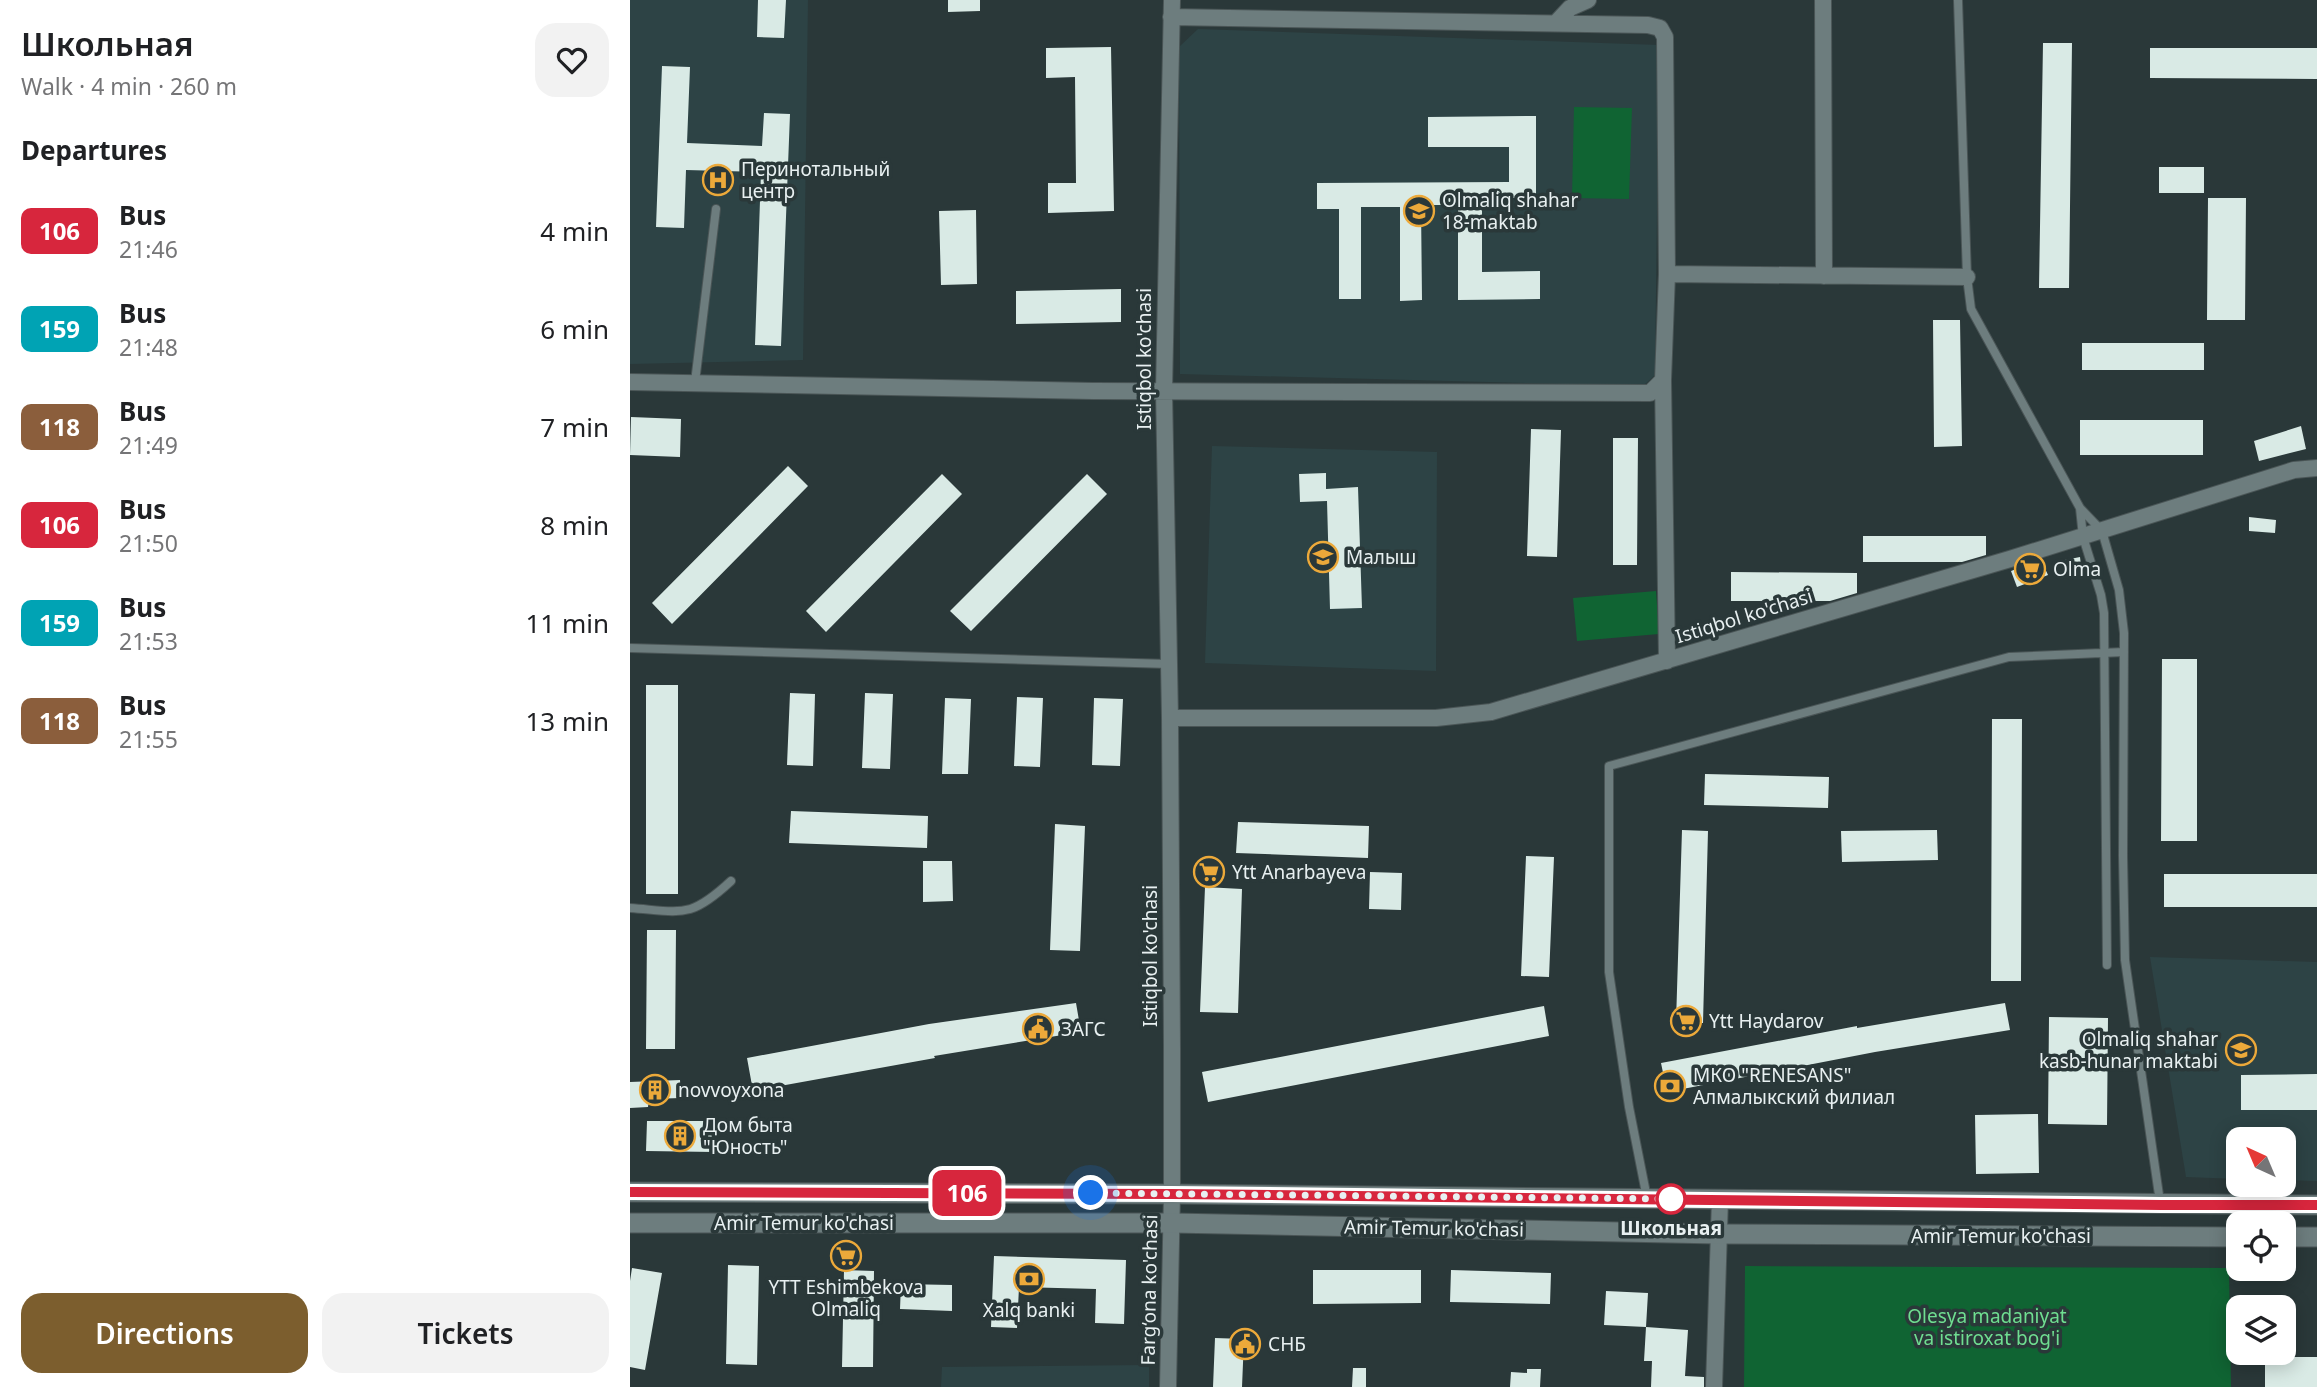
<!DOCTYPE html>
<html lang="en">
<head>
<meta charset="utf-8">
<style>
  :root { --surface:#fff; --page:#f2f2f2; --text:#202124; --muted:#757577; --accent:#7c5e2e }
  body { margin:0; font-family:"Noto Sans",sans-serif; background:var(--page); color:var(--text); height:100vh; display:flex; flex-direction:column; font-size:26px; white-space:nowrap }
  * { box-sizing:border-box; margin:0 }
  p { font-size:23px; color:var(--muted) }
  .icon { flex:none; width:38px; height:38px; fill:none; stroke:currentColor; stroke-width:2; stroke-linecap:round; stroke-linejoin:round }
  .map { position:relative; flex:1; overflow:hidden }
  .drawer { display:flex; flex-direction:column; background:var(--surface); width:630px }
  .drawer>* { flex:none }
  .badge { padding:0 14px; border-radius:10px; font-size:24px; line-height:46px }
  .needle { width:46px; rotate:316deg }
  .controls { position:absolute; left:1596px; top:1127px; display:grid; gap:14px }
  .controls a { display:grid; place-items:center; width:70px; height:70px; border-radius:14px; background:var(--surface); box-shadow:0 4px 18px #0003; font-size:35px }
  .you { position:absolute; width:35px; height:35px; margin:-18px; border:5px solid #fff; border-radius:50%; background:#1a73e8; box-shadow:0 0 0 10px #1a73e833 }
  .map>.badge { position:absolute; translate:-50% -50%; box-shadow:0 0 0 4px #fff }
  h2 { padding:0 21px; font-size:26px; line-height:63px }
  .round { display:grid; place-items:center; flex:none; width:74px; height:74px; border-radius:21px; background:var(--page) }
  .head { display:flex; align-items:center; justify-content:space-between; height:119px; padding:0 21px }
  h1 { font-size:33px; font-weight:600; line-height:52px }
  .cta { display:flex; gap:14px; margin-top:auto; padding:14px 21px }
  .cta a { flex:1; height:80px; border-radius:21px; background:var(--accent); color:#fff; font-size:28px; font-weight:600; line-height:80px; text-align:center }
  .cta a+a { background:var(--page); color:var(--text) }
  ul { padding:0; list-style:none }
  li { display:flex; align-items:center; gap:21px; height:98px; padding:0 21px }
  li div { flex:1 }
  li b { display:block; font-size:26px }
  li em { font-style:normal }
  li .badge { min-width:77px; font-weight:700; text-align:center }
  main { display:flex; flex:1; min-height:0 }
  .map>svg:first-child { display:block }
  .built { fill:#2d4345 }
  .green { fill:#106433 }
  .building { fill:#d9eae5 }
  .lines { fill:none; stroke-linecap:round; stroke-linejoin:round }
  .service-casing { stroke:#4a5556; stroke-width:10 }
  .minor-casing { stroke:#4a5556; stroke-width:18 }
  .secondary-casing { stroke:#4a5556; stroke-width:21 }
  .service { stroke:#6d7d7e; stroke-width:8 }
  .minor { stroke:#6d7d7e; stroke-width:16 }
  .secondary { stroke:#6d7d7e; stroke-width:19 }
  .line-casing { stroke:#fff; stroke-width:16 }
  .line { stroke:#d7263d; stroke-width:10 }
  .walk { stroke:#e8f0f1; stroke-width:7; stroke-dasharray:0 12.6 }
  .stop-dot { fill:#fff; stroke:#d7263d; stroke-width:3.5 }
  .labels { text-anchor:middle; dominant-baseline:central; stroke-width:7; stroke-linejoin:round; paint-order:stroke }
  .poi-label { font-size:19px; fill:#e8f0f1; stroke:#2a3839; text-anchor:start }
  .street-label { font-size:19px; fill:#e8f0f1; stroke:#2a3839 }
  .stop-label { font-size:19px; font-weight:bold; fill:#e8f0f1; stroke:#2a3839 }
  .park-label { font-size:19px; fill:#6fde91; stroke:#2a3839 }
</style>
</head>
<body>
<main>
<section class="drawer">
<div class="head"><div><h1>Школьная</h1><p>Walk · 4 min · 260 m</p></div><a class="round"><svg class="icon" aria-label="heart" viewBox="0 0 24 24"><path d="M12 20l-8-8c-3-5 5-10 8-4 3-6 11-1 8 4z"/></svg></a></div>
<h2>Departures</h2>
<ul>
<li><span class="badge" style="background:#d7263d;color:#fff">106</span><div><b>Bus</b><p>21:46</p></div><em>4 min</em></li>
<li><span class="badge" style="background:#00a3b4;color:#fff">159</span><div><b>Bus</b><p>21:48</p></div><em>6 min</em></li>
<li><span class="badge" style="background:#8b5e3c;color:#fff">118</span><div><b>Bus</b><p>21:49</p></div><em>7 min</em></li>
<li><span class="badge" style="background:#d7263d;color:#fff">106</span><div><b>Bus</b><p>21:50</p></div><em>8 min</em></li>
<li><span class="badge" style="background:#00a3b4;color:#fff">159</span><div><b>Bus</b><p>21:53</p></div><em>11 min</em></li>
<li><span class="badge" style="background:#8b5e3c;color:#fff">118</span><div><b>Bus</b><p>21:55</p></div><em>13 min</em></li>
</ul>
<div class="cta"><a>Directions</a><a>Tickets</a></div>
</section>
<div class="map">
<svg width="1687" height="1387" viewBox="0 0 1687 1387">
  <rect width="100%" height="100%" fill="#2a3839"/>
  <path class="built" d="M0,0h178l-5,360 -173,4z
    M568,29l461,16 -4,330 -12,11 -463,-12 -1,-327z
    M582,446l225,6 -1,219 -231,-8z
    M1520,957l167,5v219l-33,-1v-41h-46v40l-52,-2z
    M519,1365v22h-208l1,-20z"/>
  <path class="green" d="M944,107l58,1 -3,91 -57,-1z
    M1026,591l3,43 -82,7 -4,-43z
    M1115,1266l484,2 2,119h-487z"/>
  <path class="building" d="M128,0h28l-2,38 -27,-1z
    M318,0h32v11l-32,1z
    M1413,43h29l-3,245h-30z
    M481,47l3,164 -66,2v-30h28l-1,-106 -29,1v-30z
    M1520,48h167v31l-167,-1z
    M32,66l28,1 -3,76 75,3 2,-33 26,1 -9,232 -26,-1 6,-173 -75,-2 -2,58 -28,-1z
    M906,116v82h-54v74l58,-1v28l-82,1v-95h-37l1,95 -22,1v-94h-39v92h-22v-90h-22v-26l192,-1v-35h-81v-30z
    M1529,167h45v26h-45z
    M1578,198h38l-1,122h-38z
    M346,210l1,74 -36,1 -2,-74z
    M491,289v33l-105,2v-33z
    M1303,320h27l2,126 -28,1z
    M1452,343h122v27h-122z
    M1,417l50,2 -1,38 -50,-2z
    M1450,420h123v35h-123z
    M1671,426l5,23 -47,12 -5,-20z
    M901,429l30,1 -4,127 -30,-1z
    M983,438h25l-1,127h-24z
    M158,466l20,20 -136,138 -20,-21z
    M696,473v16l32,-2 4,121 -32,1 -3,-108 -27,1 -1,-28z
    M312,474l20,20 -136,138 -20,-21z
    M457,474l20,20 -136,137 -21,-20z
    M1619,517l27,3 -1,13 -26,-2z
    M1233,536h123v19l-24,7h-99z
    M1450,557l2,17 -15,2 -2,-16z
    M1411,560l7,15 -31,12 -6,-16z
    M1101,572l126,1v20l-27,8h-99z
    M1532,659h35v182h-36z
    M16,685h32v209h-32z
    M160,693l25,1 -2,72 -26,-1z
    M235,693l28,1 -3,75 -28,-1z
    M387,697l26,1 -3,69 -26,-1z
    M315,698l26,1 -3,75h-26z
    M464,698l29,1 -3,67 -28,-1z
    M1362,719h30l-1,262h-30z
    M1075,774l124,3 -1,31 -124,-3z
    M161,811l137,5 -1,32 -138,-5z
    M608,822l131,4 -1,32 -132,-5z
    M425,824l30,2 -5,125 -30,-1z
    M1052,830l26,1 -5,192 -27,-1z
    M1307,830l1,30 -96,2 -1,-31z
    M896,856l28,1 -5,120 -28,-1z
    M293,861h29l1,40 -30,1z
    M740,872l32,1 -1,37 -32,-1z
    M1534,874h153v33h-153z
    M575,887l37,2 -4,124 -38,-1z
    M17,930h29l-1,119h-29z
    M446,1003l5,29 -147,24 1,2 -182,33 -6,-33 182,-34z
    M1375,1003l5,27 -135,22 -208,40 -6,-29 196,-37v2z
    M914,1006l5,30 -341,66 -6,-30z
    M1419,1017l59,1 -1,107 -59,-1z
    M1687,1074v36h-76v-35z
    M50,1080l1,18 -32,1 -1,8 -18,1v-26z
    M1408,1114l1,59 -63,1 -1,-59z
    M17,1121h67v31l-68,-1z
    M364,1256l132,4 -2,64 -29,-1 1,-34 -77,-2 -2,41 -26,-1z
    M98,1265l31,1 -2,99 -31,-1z
    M2,1268l30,5 -17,97 -15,-3v-86z
    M214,1270l30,1 -1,96h-31z
    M683,1270h108v33l-108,1z
    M821,1270l100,3 -1,31 -100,-2z
    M271,1284l51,1v26l-52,-2z
    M976,1291l42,2 -2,34 -42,-2z
    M1016,1327l42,3 -3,46 19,1v10h-53l1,-26h-8z
    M585,1338l29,1 -2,48h-29z
    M1635,1357h52v30h-52z
    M723,1368h13v19h-14z
    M897,1369h14l-1,18h-30l1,-15 16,1z"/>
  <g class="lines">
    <g class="service-casing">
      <path id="service" d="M1328,0l9,277 4,32 109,199 22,23 17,59 5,43 -1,223 2,104 35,242
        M65,382l21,-173
        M1450,508l3,29 18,58 3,18 3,352
        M0,648l539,16
        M0,908c53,4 60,11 101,-27
        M1017,1198l-18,-91 -20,-135v-206l400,-109 115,-5"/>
    </g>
    <g class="minor-casing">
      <path id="minor" d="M1193,0l1,276
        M541,17l477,8 12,3 5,9 2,237 -4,106 4,281
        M926,23l14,-15 18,-8
        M1037,274l300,3
        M0,382l463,9 557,2 13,-13
        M540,718h266l55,-6 519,-153 284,-89 23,-2
        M538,1387l4,-193v-145l-2,-331 -6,-327 8,-391
        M1084,1387l6,-188"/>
    </g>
    <g class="secondary-casing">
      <path id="secondary" d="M0,1192l542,2 1145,11
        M0,1223h542l546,11 520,3
        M1654,1237h33"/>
    </g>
    <use href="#service" class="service"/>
    <use href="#minor" class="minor"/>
    <use href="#secondary" class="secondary"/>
  </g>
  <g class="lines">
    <g class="line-casing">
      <path id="line" d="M0,1192l542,2 989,11h156"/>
    </g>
    <use href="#line" class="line"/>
    <path class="walk" d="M461,1193l580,6"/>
  </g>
  <defs>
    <g id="hospital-ring" transform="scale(1.575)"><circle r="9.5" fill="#2a3839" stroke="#eca93a" stroke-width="1.5"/><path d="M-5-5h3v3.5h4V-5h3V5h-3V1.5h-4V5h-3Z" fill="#eca93a"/></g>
    <g id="school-ring" transform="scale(1.575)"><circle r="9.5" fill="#2a3839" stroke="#eca93a" stroke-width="1.5"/><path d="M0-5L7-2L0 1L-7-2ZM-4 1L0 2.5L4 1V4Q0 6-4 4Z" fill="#eca93a"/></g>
    <g id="supermarket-ring" transform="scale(1.575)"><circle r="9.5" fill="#2a3839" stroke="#eca93a" stroke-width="1.5"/><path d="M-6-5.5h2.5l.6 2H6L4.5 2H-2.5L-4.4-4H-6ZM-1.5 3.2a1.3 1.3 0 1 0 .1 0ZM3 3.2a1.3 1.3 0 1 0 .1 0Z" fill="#eca93a"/></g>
    <g id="civic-ring" transform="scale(1.575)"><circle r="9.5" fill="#2a3839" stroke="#eca93a" stroke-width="1.5"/><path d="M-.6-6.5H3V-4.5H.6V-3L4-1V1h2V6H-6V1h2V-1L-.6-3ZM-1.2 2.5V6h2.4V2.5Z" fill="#eca93a"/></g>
    <g id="bank-ring" transform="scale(1.575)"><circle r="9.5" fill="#2a3839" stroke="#eca93a" stroke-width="1.5"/><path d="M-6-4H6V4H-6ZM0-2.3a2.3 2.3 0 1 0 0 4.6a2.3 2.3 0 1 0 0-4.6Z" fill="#eca93a"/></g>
    <g id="building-ring" transform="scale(1.575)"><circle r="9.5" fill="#2a3839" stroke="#eca93a" stroke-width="1.5"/><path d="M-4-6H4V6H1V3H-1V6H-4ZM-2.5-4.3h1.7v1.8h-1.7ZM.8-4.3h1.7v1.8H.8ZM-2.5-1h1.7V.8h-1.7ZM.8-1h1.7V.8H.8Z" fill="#eca93a"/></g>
  </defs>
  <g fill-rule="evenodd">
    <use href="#hospital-ring" x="88" y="180"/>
    <use href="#school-ring" x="789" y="211"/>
    <use href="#school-ring" x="693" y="557"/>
    <use href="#supermarket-ring" x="1400" y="569"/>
    <use href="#supermarket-ring" x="579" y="872"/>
    <use href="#supermarket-ring" x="1056" y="1021"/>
    <use href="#civic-ring" x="408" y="1029"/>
    <use href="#school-ring" x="1611" y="1050"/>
    <use href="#bank-ring" x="1040" y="1086"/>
    <use href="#building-ring" x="25" y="1090"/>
    <use href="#building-ring" x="50" y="1136"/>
    <use href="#supermarket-ring" x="216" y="1256"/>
    <use href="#bank-ring" x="399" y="1279"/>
    <use href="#civic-ring" x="615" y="1344"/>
  </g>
  <circle class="stop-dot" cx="1041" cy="1199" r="14"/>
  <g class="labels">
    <g class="poi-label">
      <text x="111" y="169">Перинотальный<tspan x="111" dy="22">центр</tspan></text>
      <text x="812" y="200">Olmaliq shahar<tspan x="812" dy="22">18-maktab</tspan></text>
      <text x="716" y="557">Малыш</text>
      <text x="1423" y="569">Olma</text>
      <text x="602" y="872">Ytt Anarbayeva</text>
      <text x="1079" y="1021">Ytt Haydarov</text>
      <text x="431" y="1029">ЗАГС</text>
      <text x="1588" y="1039" text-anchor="end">Olmaliq shahar<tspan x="1588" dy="22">kasb-hunar maktabi</tspan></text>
      <text x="1063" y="1075">МКО "RENESANS"<tspan x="1063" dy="22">Алмалыкский филиал</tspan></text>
      <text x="48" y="1090">novvoyxona</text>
      <text x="73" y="1125">Дом быта<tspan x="73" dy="22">"Юность"</tspan></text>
      <text x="216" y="1287" text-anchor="middle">YTT Eshimbekova<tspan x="216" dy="22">Olmaliq</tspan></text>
      <text x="399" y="1310" text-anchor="middle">Xalq banki</text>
      <text x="638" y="1344">СНБ</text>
    </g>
    <g class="street-label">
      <text transform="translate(514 359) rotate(-90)">Istiqbol ko'chasi</text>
      <text transform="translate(1114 616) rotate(-17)">Istiqbol ko'chasi</text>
      <text transform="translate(520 956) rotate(-90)">Istiqbol ko'chasi</text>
      <text x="174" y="1223">Amir Temur ko'chasi</text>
      <text transform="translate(804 1228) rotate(1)">Amir Temur ko'chasi</text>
      <text x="1371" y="1236">Amir Temur ko'chasi</text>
      <text transform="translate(519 1290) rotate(-89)">Farg‘ona ko'chasi</text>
    </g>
    <g class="stop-label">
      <text x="1041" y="1228">Школьная</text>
    </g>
    <g class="park-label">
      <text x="1357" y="1316">Olesya madaniyat<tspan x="1357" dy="22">va istiroxat bog'i</tspan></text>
    </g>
  </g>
</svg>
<div class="controls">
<a><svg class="needle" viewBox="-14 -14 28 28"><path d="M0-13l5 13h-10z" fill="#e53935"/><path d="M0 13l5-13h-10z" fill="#757577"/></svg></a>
<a><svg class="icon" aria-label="locate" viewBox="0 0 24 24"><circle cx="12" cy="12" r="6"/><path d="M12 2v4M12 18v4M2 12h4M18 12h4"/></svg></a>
<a><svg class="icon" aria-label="layers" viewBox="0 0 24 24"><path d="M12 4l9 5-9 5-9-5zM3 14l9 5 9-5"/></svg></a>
</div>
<div class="you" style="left:461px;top:1193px"></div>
<b class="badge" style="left:337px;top:1193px;background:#d7263d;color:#fff">106</b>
</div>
</main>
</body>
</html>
